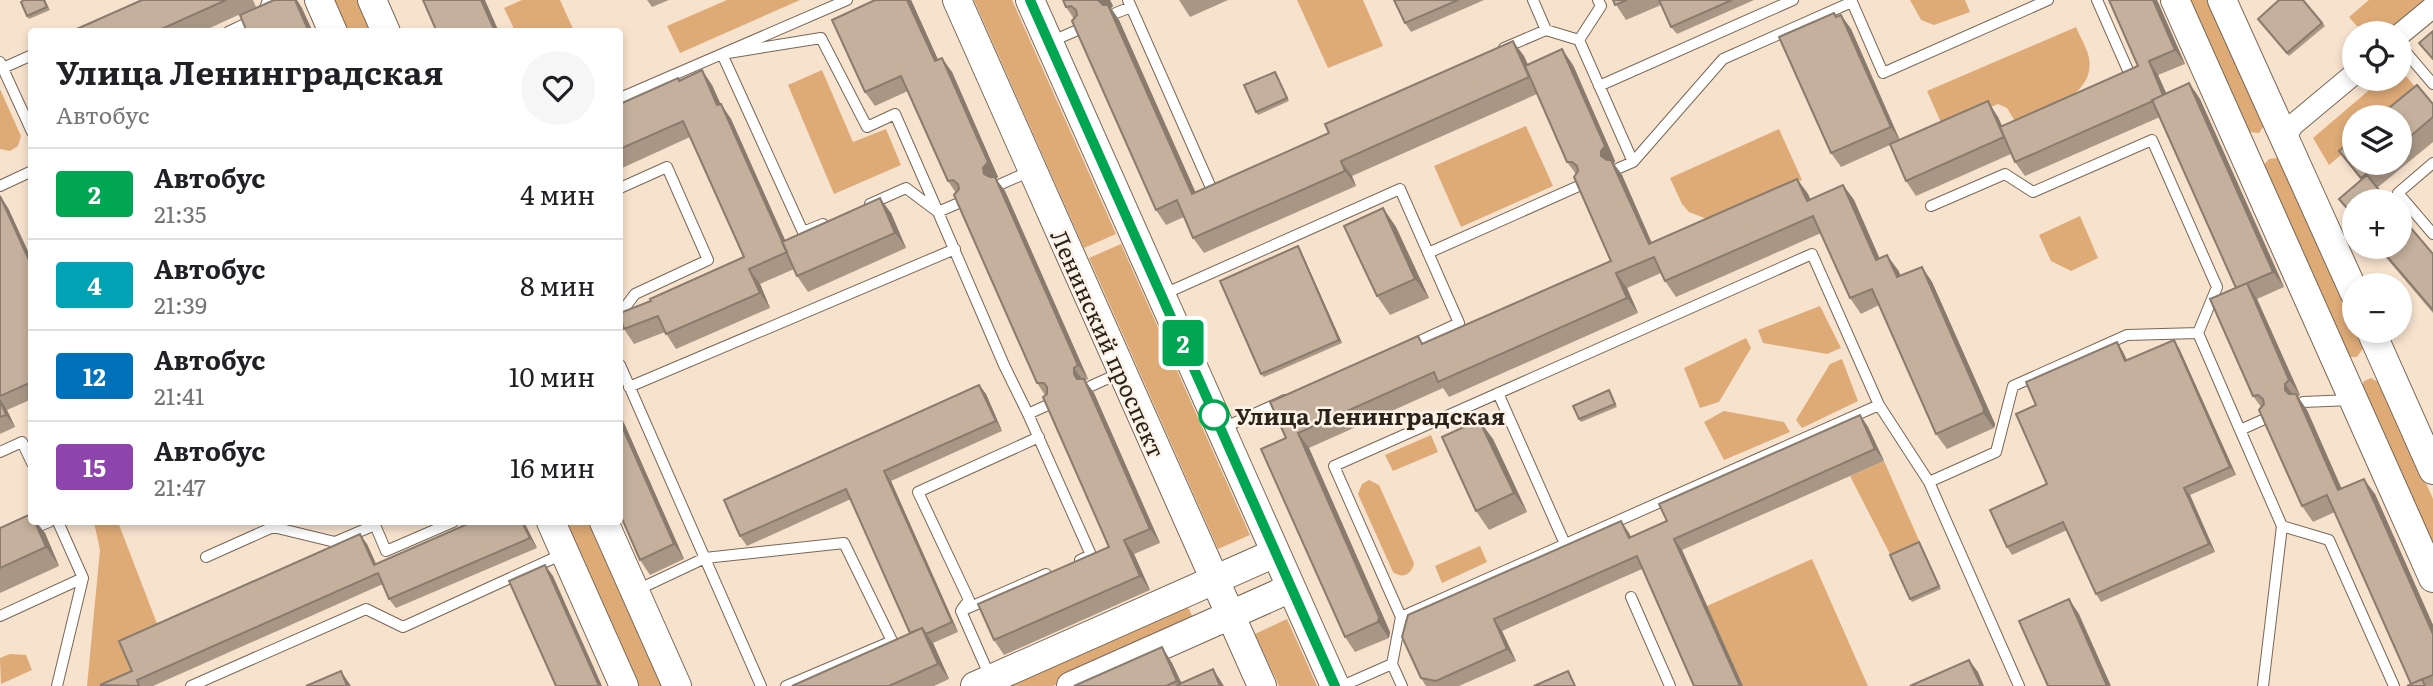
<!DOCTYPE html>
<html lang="ru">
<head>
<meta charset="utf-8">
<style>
  :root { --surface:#fff; --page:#f6f6f6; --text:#202124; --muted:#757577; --line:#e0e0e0 }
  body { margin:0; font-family:Literata,serif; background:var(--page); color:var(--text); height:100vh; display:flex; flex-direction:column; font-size:26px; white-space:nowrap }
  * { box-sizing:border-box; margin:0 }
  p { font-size:23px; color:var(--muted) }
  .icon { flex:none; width:38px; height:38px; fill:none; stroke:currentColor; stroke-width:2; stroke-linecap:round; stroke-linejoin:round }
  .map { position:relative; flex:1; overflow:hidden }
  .details { position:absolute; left:28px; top:28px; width:595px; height:497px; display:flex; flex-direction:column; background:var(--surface); border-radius:7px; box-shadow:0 4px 10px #0003 }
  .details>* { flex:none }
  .badge { padding:0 14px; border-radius:5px; font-size:24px; line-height:46px }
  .tools { position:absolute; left:2342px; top:21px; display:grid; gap:14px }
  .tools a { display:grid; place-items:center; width:70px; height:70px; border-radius:50%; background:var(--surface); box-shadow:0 4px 10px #0003; font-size:35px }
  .map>.badge { position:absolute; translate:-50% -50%; box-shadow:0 0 0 4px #fff }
  .round { display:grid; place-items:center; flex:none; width:74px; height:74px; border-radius:37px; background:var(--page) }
  .headline { display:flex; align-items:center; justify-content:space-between; height:119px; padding:0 28px }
  h1 { font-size:33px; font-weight:700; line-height:52px }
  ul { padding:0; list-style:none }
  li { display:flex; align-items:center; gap:21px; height:91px; padding:0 28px; border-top:2px solid var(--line) }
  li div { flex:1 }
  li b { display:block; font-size:26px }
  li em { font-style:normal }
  li .badge { min-width:77px; font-weight:700; text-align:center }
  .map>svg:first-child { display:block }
  .green { fill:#deab77 }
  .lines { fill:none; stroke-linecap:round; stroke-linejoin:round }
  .lane-casing { stroke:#796755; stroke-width:12 }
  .street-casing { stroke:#796755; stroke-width:23 }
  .secondary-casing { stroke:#796755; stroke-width:30 }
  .lane { stroke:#fff; stroke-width:10 }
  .street { stroke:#fff; stroke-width:21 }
  .secondary { stroke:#fff; stroke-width:28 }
  .wall { fill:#a99786 }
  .shaded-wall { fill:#897b6d }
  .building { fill:#c4b09c; stroke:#897b6d; stroke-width:2 }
  .line-casing { stroke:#fff; stroke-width:16 }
  .line { stroke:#00a651; stroke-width:10 }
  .stop-dot { fill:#fff; stroke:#00a651; stroke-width:3.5 }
  .labels { text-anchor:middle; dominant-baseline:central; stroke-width:5; stroke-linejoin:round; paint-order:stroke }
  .street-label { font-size:23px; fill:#2a231b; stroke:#fef1e5 }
  .stop-label { font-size:23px; font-weight:bold; fill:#2a231b; stroke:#fef1e5; text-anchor:start }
</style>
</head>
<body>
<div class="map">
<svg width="2433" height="686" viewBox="0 0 2433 686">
  <rect width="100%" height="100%" fill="#f7e2ce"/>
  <path class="green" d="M331,0h31l14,31h-31z
    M522,0h38l14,31h-59l-11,-23z
    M727,0h73l-120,53 -13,-27z
    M974,0h38l104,234 -32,14z
    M1297,0h66l20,46 -55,22z
    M1910,0h55l5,12 -36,13 -13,-5z
    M2188,0h24l53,124 -6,9 -11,-1z
    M2369,0h58l-39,33h-25l-14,-16z
    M2076,27c4,10 11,21 13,31 7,39 -46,52 -73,65l-9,-15 -9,-4 -55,23 -16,-36z
    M2399,68l19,22 -32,27h-32v27l-25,21 -16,-27 69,-59h17z
    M822,70l31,72 33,-13 15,36 -67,29 -46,-109z
    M0,89l21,47 -3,10 -8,5 -10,-2z
    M1526,126l27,60 -92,41 -27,-61z
    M1779,129l23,51 -85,38 -10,1 -18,-7 -7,-8 -12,-26z
    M2277,158l6,4 71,159v10h4l6,16 -7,10h-8l-86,-191 6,-7z
    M2080,216l18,42 -27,13 -20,-10 -12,-26z
    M1121,244l129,291 -32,14 -129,-291z
    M1820,306l21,42 -14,6 -64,-11 -5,-13z
    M1746,338l5,10 -32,54 -19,6 -16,-40z
    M1842,359l16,42 -56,27 -6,-8 34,-56z
    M2371,378l11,6 51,115v54l-72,-165 3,-7z
    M1724,411l60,11 6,10 -66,28 -20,-38z
    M1431,435l7,17 -45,19 -8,-16z
    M1884,461l37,84 -29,13 -42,-82z
    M1369,480l10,5 35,78c-2,12 -12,16 -21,9l-35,-78 4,-10z
    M94,522h24l43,112 -22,47 -12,5h-40l13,-136z
    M561,522h31l73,164h-31z
    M1480,546l7,16 -45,21 -7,-17z
    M1812,559l56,127h-125l-36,-80z
    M1186,607l3,2 4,9 -8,10 -132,58h-53z
    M1287,619l30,67h-38l-24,-52z
    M10,654l16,1 6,15 -31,14 -1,-26z"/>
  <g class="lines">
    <g class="lane-casing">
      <path id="lane" d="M1128,0l84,190 8,-3
        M1533,0l13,30
        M2097,0l33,75
        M1116,13l15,-6
        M228,32l34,-16 6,-16
        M1579,40l22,-34 -3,-6
        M1050,42l30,-13
        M2399,44l34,40
        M1504,48l42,-18 33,10 54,122
        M722,54l81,178 20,-8
        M722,54l99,-16 46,89 28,-13 43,98 23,-10
        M0,62l32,70
        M3,68l29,-13
        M1599,86l194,-86
        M620,98l227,-98
        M2433,163l-35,30 35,41
        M1619,168l14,-6 90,-103 129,-57 31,71 165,-73
        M1001,184l32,-14
        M0,186l32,-15
        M620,188l47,-21 41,93 -73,34 -15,20
        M870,204l36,-16 32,24 66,153 24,49 63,141 -11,5
        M1931,206l74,-32 28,18 119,-52 65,147 -19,46 42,97 27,-12
        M1428,253l153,-68
        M1164,294l236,-105 59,134 -50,23
        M620,365l141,321
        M1091,386l31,-14
        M629,387l326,-138
        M1498,393l67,151
        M2303,402l48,-2
        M1028,414l22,-10
        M1223,428l62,-28
        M2240,430l42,96 -19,160
        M0,452l22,-10 10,21
        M1929,482l67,-30 17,-66 114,-51 71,-2
        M2282,526l47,14 65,146
        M273,527l62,15 40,-17 11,26 67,-29
        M29,530l20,-8
        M206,557l67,-30 -3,-5
        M637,590l68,-32 139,-15 48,98 -106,45
        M1631,597l39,89
        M962,609l7,-9 -51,-108 121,-55
        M961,611l85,-37
        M961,611l30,68
        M0,616l83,-38
        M1401,617l478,-212
        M1392,664l10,22
        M57,686l26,-108 -25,-56
        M191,686l175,-77 37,18 162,-74
        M1342,686l50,-22 9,-47 -67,-151 478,-212 67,151 50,77 90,204"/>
    </g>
    <g class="street-casing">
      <path id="street" d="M2399,35l34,-28
        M2283,138l11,-14 60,-50"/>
    </g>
    <g class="secondary-casing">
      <path id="secondary" d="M319,0l14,32
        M372,0l14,32
        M957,0l305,686
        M1030,0l305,686
        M2175,0l258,578
        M2222,0l132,292
        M2371,331l62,139
        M551,522l73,164
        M604,522l73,164
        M975,686l300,-133
        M1071,686l220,-98"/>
    </g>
    <use href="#lane" class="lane"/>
    <use href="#street" class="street"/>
    <use href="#secondary" class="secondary"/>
  </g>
  <path class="wall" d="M45,0l5,10 -21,9 -2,-3z
    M142,0h111l3,7 -55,25h-131z
    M647,0h22l-17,7z
    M875,0h36l27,60 14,12 46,105 -2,2 9,12 83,188 -3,2 9,12 66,150 -26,11 16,36 -146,65 -10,-15 115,-93 -64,-152 -8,-12 -81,-190 -8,-12 -40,-90 -33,15 -10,-14z
    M1063,0h47l3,6 -2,2 8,12 76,172 329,-136 4,9h45l42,96 -1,3 8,11 30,68 145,-64 11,15 2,6 33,-15 11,15 25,58 19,12 3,6 21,-9 10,15 63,142 -1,4 -47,21 -11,-15 -57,-129 -18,9 -11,-16 -29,-65 -145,64 -11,-16 -4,-8 -34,15 11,25 -189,84 -6,-9 -134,60 81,184 -1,6 -34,14 -10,-15 -59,-199 137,-94 188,-83 -35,-87 -9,-12 -30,-68 -185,82 4,10 -152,67 -11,-15 -9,-21 -18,8 -10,-15 -82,-191 -8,-12z
    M1179,0h49l-38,17z
    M1394,0h90l-73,32 -6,-9z
    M1613,0h45l3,5 -35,15z
    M1659,0h95l-77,34 -6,-7z
    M2109,0h48l28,64 -27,11 8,19 23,-11 11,16 84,188 -27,12 43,96 -2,2 9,13 35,79 33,5 58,131v61h-26l4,-2 -76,-172 -22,10 -11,-16 -41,-99 -8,-11 -17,-108 -76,-171 -135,59 -10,-14 -4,-8 -95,42 -10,-15 -16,-36 -49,22 -10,-14 6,-136 4,-2 10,14 49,111 98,-23 4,9 136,-60z
    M2303,0l22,26 -36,30 -31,-37z
    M1275,72l14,29 -31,14 -2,-3z
    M679,80l33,5 8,19 11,15 54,121 106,-27 15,35 -98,44 -11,-16 -3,-7 -34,15 10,24 -94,41 -11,-17 -31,12 -10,-15 27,-28 93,-44 -54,-120 -70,32v-65z
    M2433,104v38l-56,46 -23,13v18l-15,-20 22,-19 -22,-29 15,12h45v-46z
    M0,196l8,12 24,52v139l-25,11 8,17 -15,7z
    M1383,208l13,19 33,71 -39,17 -13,-19z
    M2377,247h22l34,7v59z
    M1300,249l42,94 -78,34 -3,-3z
    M2179,348l57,127 -46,20 25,57 -114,50 -5,-8 -29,-64 -55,25 -5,-8 40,-63 -11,-79 86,-55 5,10z
    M979,385l7,9 16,37 -111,50 67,151 -25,11 16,36 -15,7h-142l118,-53 -59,-134 -104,47 -7,-10z
    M1609,390l8,17 -36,15 -2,-3z
    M620,414l64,145 -34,16 -10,-15z
    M1860,415l8,12 16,34 -202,89 61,136h-49l-52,-117 -140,62 14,30 -57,25h-33l-5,-8 -19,-41 227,-104 2,4 36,-16z
    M1493,439l34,73 -38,18 -13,-19z
    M32,522h4l9,11 14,33 -59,27v-65z
    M472,522h52l13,26 -141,60 -7,-9 -6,-15 -230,102h-53l32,-15 235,-127 9,20z
    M1921,545l20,44 -29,13 -2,-3z
    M1162,647l10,16 9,20 43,3h-150z"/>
  <path class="shaded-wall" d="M295,0h2l5,8 11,24h-4z
    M481,0h4l14,32h-3l-2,-3z
    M907,0h4l1,2 33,73 -10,-14z
    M1098,0h12l3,6 -2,2 8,12 84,189 -11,-15 -84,-183z
    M2153,0h4l28,64 -10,-14z
    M1841,15l10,14 49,112 -9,-14z
    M1513,41l11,15 16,36 -11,-15z
    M1562,49l11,16 42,96 -1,3 8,11 37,85 -10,-16 -48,-88z
    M942,58l10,14 46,105 -2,2 9,12 83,188 -10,-14 -85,-183 -9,-8z
    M2149,61l9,14 16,35 -10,-14z
    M702,70l10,15 16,35 -11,-15z
    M2189,83l11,16 84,188 -11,-15z
    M1988,101l10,16 16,36 -10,-16z
    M721,104l10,15 66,148 -10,-15z
    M1341,161l11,15 4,10 -11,-15z
    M1797,179l11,15 10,22 -11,-15z
    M1843,185l11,15 33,75 -11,-15z
    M0,196l8,12 24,52v7z
    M880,198l11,15 15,35 -11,-15z
    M1383,208l13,19 33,71 -14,-19z
    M1298,246l2,3 42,94 -3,-3z
    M1887,255l11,15 10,23 -11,-16z
    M1922,267l10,15 63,142 -1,4 -11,-15z
    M749,269l11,15 10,24 -10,-15z
    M1616,273l11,15 11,25 -11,-15z
    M2247,283l10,16 43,96 -11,-15z
    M2174,340l5,8 57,127 -6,-8z
    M2117,342l5,8 9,19 -6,-8z
    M1074,368l10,14v7l-10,-15z
    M1084,379l10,14 66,150 -10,-14z
    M2285,384l11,15 -11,-9z
    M979,385l7,9 16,37 -6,-10z
    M2296,394l11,16 42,96 -11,-16z
    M0,399l7,11 8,17 -9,-12z
    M620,414l64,145 -10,-15 -54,-122z
    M1860,415l8,12 16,34 -9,-12z
    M1479,420l14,19 34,73 -13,-19z
    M1298,433l11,15 81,184 -1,6 -11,-16z
    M884,471l7,10 67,151 -6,-10z
    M2364,479l11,15 58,131v9z
    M2184,488l6,7 25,57 -6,-8z
    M1621,521l8,12 8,17 -8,-12z
    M35,522h1l9,11 14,33 -13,-19z
    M522,522h2l13,26 -7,-10z
    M360,534l7,10 14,31 -7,-10z
    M1674,539l8,11 61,136h-3z
    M1124,540l10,14 16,36 -10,-14z
    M545,565l8,11 49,110h-3z
    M2069,599l10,15 32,72h-4z
    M1494,619l8,12 14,30 -9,-12z
    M922,628l11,15 16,36 -11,-15z
    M1162,647l10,16 11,23h-3l-3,-5z
    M1969,660l9,12 6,14h-3z
    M1213,669l11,17h-4z
    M341,671l10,15h-4z"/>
  <path class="building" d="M24,0h20l3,7 -20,9 -6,-14z
    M142,0h84l-71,32h-85z
    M274,0h21l14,32h-62l-7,-17z
    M423,0h58l13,29 -7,3h-50z
    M875,0h32l28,61 7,-3 46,104 -5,6 1,6 6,3h5l83,188 -4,3v6l3,5h7l66,150 -26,11 16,36 -146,64 -16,-36 131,-57 -66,-150 4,-3v-7l-3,-4h-7l-83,-188 5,-6 -1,-5 -5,-4 -5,1 -47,-105 -36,16 -33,-72z
    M1063,0h35l5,5h5l84,189 137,-61 -4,-9 188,-83 16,36 -188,84 4,10 -152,67 -16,-38 -21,10 -84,-189 5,-6 -1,-5 -5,-4 -5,1z
    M1394,0h64l-53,23z
    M1613,0h14l-12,5z
    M1659,0h73l-61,27z
    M2109,0h44l22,50 -26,11 14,34 -11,5 1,1 -138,61 -15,-35 138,-61z
    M2279,0h24l19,23 -35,30 -29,-34z
    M1834,13l2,4 5,-2 50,112 -60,26 -52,-116z
    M2433,31v28l-14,-16z
    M1562,49l43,97 -4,5v5l6,4h4l38,84 148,-65 10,22 36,-16 33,75 11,-5 10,22 25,-10 62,142 -1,4 -47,21 -64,-145 -22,9 -37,-82 -148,65 -11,-24 -38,16 11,25 -189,84 -4,-10 -136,61 81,184 -1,5 -33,15 -84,-188 25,-11 -16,-36 148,-66 4,8 189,-83 -37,-84 4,-6 -1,-5 -5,-4h-5l-42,-96z
    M702,70l15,35 4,-1 66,148 -38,17 11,24 -94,41 -8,-18 -34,13 -4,-12v-4l31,-12 -1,-2 94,-42 -61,-136 -63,28v-45l58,-26 1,3z
    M1275,72l12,26 -31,14 -12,-27z
    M2189,83l84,189 -37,16 -84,-188z
    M2417,85l16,19v13l-34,29v-29h-21z
    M1988,101l16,36 -98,44 -16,-37z
    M2354,138v25h25l-18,15 -22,-27z
    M2367,175l21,26h-34v15l-15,-17z
    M0,196l32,71v115l-32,14z
    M880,198l15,35 -98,43 -15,-34z
    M1383,208l32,71 -38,17 -33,-70z
    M2399,214l34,40v56l-54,-63h20z
    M1298,246l41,94 -78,34 -41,-93z
    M2247,283l42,97 -4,4v6l4,4h7l42,96 26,-11 69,155v41l-22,9 -84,-189 -25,11 -43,-96 5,-6 -1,-5 -5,-4 -5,1 -43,-97z
    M2174,340l56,127 -46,21 25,56 -113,50 -33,-72 -56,25 -17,-37 57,-26 -31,-70 20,-9 -10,-23 91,-40 8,19z
    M979,385l17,36 -112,50 68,151 -26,12 -4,-6 -12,5 -64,-144 -106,47 -16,-36z
    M1609,390l6,14 -36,15 -6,-13z
    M0,400l6,15 -6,2z
    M1860,415l15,34 -201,90 66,147h-46l-57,-130 -143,63 13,30 -71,32 -15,-3 -19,-41 6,-22 213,-94 8,17 38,-17 -8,-17z
    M1479,420l35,73 -38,18 -34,-74z
    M620,422l54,122 -34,16 -20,-46z
    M31,514l1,8h3l11,25 -46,21v-40z
    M472,522h50l8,16 -141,61 -11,-26 -241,107 2,6 -39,-1 32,-14 -13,-30 241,-107 14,31z
    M1919,542l20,44 -29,13 -20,-44z
    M545,565l54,121h-43l-47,-105z
    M2069,599l38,87h-59l-29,-65z
    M922,628l16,36 -49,22h-97z
    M1162,647l15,34 -11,5h-92z
    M1969,660l12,26h-71z
    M1213,669l7,17h-42l-1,-1z
    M341,671l6,15h-41z
    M1568,671l7,15h-41z
    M2422,679l3,7h-18z"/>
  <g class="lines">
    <g class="line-casing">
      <path id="line" d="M1030,0l305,686"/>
    </g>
    <use href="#line" class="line"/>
  </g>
  <circle class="stop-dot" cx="1214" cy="415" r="14"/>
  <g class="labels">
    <g class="street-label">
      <text transform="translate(1109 343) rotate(66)">Ленинский проспект</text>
    </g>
    <g class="stop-label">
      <text x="1235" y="415">Улица Ленинградская</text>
    </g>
  </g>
</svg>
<div class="tools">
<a><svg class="icon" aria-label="locate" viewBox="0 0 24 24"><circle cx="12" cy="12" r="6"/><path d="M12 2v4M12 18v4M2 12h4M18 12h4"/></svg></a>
<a><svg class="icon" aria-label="layers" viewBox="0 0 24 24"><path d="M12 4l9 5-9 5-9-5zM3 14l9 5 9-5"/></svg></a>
<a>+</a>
<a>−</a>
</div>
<b class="badge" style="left:1183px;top:343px;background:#00a651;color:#fff">2</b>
<section class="details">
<div class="headline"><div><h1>Улица Ленинградская</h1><p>Автобус</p></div><a class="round"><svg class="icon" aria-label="heart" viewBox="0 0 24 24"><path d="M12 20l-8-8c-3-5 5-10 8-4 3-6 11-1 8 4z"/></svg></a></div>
<ul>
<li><span class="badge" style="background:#00a651;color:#fff">2</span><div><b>Автобус</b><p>21:35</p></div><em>4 мин</em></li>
<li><span class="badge" style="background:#00a3b4;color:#fff">4</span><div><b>Автобус</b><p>21:39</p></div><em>8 мин</em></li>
<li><span class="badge" style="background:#0072bc;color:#fff">12</span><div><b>Автобус</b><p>21:41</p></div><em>10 мин</em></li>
<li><span class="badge" style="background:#8e44ad;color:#fff">15</span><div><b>Автобус</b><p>21:47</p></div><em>16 мин</em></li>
</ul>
</section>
</div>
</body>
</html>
